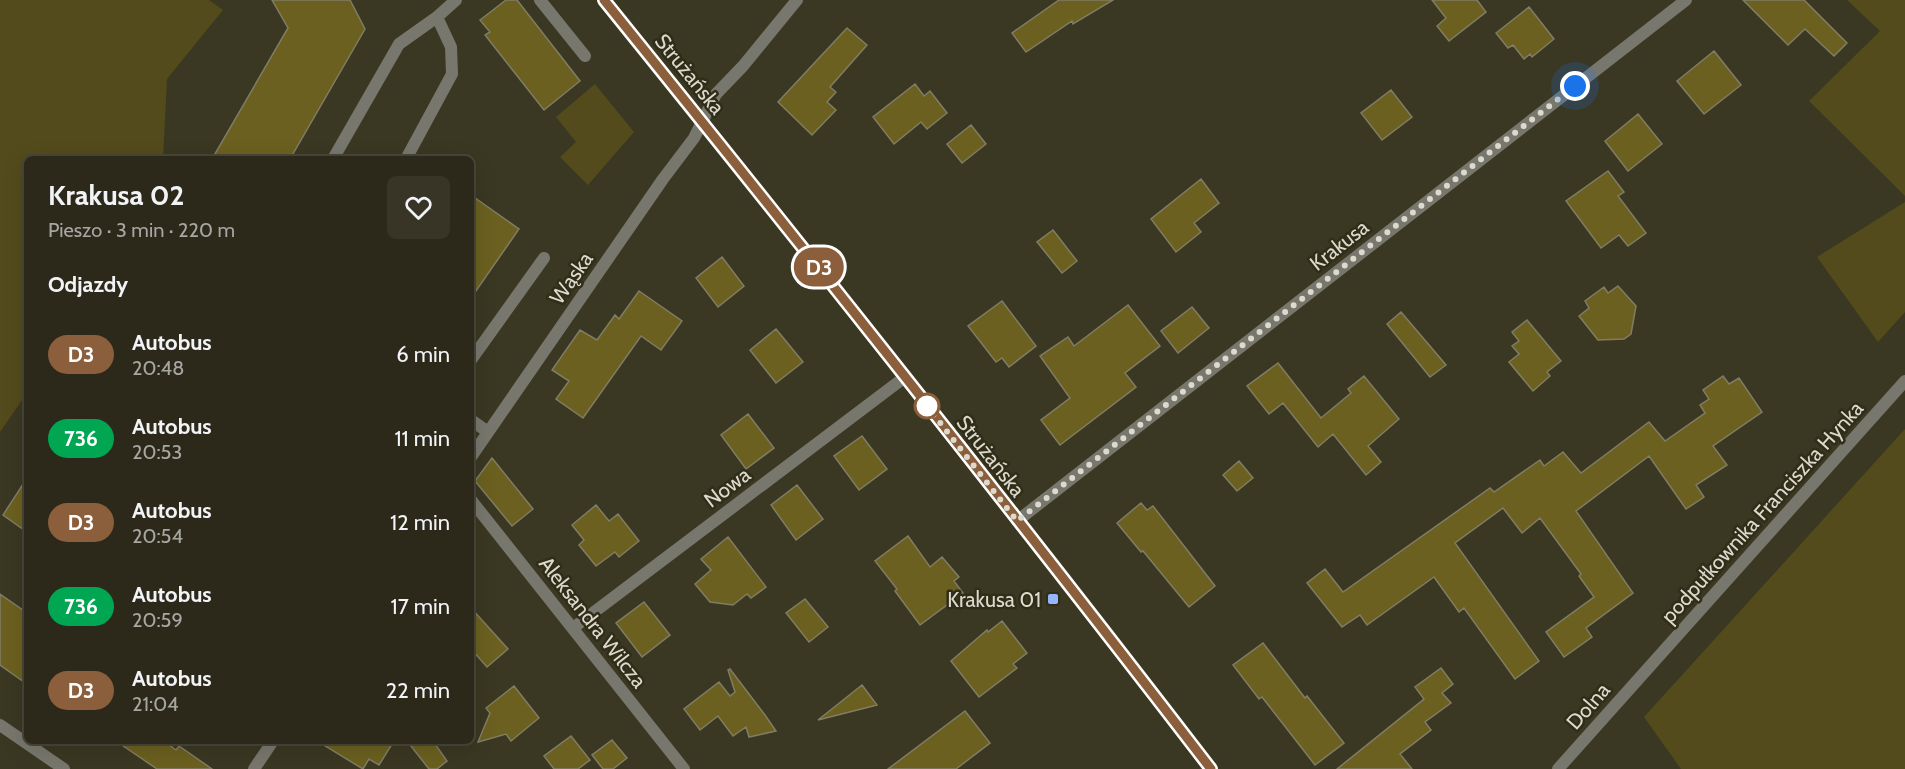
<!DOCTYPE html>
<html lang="pl">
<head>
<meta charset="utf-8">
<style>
  :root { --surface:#2c291a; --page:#383527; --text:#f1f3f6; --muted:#a6a6a2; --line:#484539 }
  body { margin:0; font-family:Cabin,sans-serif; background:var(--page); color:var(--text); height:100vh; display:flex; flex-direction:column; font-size:22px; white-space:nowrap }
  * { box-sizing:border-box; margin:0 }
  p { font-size:20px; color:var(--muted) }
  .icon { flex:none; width:33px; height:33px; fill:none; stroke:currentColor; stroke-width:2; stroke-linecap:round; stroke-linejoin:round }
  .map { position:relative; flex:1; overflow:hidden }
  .details { position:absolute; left:24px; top:156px; width:450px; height:588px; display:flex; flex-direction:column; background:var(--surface); border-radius:9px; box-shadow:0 6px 24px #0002,0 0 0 2px var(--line) }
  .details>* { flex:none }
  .badge { padding:0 12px; border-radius:20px; font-size:21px; line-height:39px }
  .you { position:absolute; width:30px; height:30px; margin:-15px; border:4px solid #fff; border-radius:50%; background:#1a73e8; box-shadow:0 0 0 9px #1a73e833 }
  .map>.badge { position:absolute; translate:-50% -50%; box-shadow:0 0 0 3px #fff }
  h2 { padding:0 24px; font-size:22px; line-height:54px }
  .round { display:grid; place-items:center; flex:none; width:63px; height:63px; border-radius:9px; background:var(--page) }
  .summary { display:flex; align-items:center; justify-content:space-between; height:102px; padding:0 24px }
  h1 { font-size:28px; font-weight:700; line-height:45px }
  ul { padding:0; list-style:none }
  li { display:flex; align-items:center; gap:18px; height:84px; padding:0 24px }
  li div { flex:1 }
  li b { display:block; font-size:22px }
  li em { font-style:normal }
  li .badge { min-width:66px; font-weight:700; text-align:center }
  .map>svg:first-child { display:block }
  .green { fill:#534b1c }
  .building { fill:#6b601f; stroke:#807d65; stroke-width:1.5 }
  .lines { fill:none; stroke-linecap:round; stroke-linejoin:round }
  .service { stroke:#78776d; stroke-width:12 }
  .minor { stroke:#78776d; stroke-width:12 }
  .secondary { stroke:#9d9b8a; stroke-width:12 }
  .line-casing { stroke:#fff; stroke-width:14 }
  .line { stroke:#8b5e3c; stroke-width:9 }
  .walk { stroke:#dcdace; stroke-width:6; stroke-dasharray:0 10.8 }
  .stop-dot { fill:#fff; stroke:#8b5e3c; stroke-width:3 }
  .poi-dot { fill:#95b6fd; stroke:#302d18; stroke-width:2 }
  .labels { text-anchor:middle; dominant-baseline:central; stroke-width:5; stroke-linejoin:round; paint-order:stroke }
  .street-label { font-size:21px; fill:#dcdace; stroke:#302d18 }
  .poi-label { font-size:21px; fill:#dcdace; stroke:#302d18; text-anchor:end }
</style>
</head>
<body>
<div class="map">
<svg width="1905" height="769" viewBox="0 0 1905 769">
  <rect width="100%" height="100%" fill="#3a3722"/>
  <path class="green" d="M0,0h209l14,10 -56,69 -4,80h-136v234l-27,39z
    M1847,0h58v196l-96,-95 71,-70z
    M595,84l39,48 -46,53 -28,-28 16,-15 -20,-25z
    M1905,202v110l-27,30 -61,-85z
    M1905,429v340h-224l-37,-52z"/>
  <path class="building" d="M272,0h78l15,29 -75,130h-78l76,-131z
    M506,0h11l63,81 -36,29 -59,-75 5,-3 -10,-12z
    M1059,0h54l-40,24 -1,-3 -46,31 -14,-19z
    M1432,0h45l9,12 -37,29 -12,-15 9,-8z
    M1743,0h61l43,43 -13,13 -29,-27 -17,16z
    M1529,7l25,32 -22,18 -2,-3 -6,5 -11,-14 -5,3 -12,-15z
    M847,28l20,17 -37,42 6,5 -9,10 9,8 -24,25 -34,-33z
    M1714,51l27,34 -37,29 -27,-33z
    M915,84l9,12 6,-5 17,22 -20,16 -6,-7 -27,22 -21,-27z
    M1391,90l21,27 -30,23 -21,-27z
    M1638,114l24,30 -34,27 -23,-30z
    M971,125l15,19 -24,19 -15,-19z
    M1608,171l16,21 -6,4 28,37 -18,13 -9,-11 -18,13 -35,-47z
    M1201,179l18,24 -25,20 7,9 -25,20 -25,-33z
    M471,195l48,34 -48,69z
    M1053,230l24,31 -15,12 -25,-31z
    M722,257l22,29 -26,21 -22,-29z
    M1618,286l18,20 -5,28 -7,5 -26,1 -19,-24 10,-8 -4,-7 19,-14 4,6z
    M639,291l43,30 -21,29 -20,-14 -58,82 -27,-19 13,-18 -17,-11 28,-40 17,10 18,-25 4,4z
    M1002,301l34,45 -27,21 -7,-9 -6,4 -28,-36z
    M1128,305l32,41 -35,27 11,14 -76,58 -19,-25 29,-22 -30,-42 28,-19 6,9z
    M1192,307l17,21 -31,25 -17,-22z
    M1401,312l45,53 -16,12 -43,-53z
    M1527,320l34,41 -14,11 3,4 -17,15 -24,-29 10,-8 -7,-8 7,-5 -7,-9z
    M776,329l27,33 -27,21 -26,-33z
    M1278,363l43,55 30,-25 -3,-4 16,-13 35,43 -31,27 13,16 -15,13 -33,-41 -15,13 -35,-44 -14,11 -22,-28z
    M1723,376l6,8 10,-6 23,34 -49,34 14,19 -31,20 8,12 -18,12 -37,-53 -73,55 57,82 -47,35 6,9 -28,20 -18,-25 48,-35 -15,-21 2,-2 -41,-56 -18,15 -19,-25 -48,35 84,118 -24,18 -51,-71 -5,4 -25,-35 -67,48 -7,-10 -18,12 -35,-44 18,-14 18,23 147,-104 4,4 46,-32 4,6 19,-14 18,21 68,-51 16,19 40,-28 -5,-8 9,-6 -6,-9z
    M748,414l26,34 -28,21 -25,-34z
    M862,436l25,33 -28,21 -25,-34z
    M492,458l41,51 -21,17 -37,-45z
    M1239,461l14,17 -16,13 -14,-16z
    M27,478v54l-24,-17z
    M797,485l26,34 -27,21 -25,-35z
    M1141,503l6,7 6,-4 62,80 -26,21 -46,-56 -2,1 -24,-29z
    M596,505l13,16 9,-7 21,27 -20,16 -4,-5 -19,14 -17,-21 5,-5 -12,-15z
    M908,536l22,31 12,-10 17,20 -5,4 9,12 -43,32 -25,-34 2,-2 -22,-28z
    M728,537l38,50 -15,11 -4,-4 -14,11 -23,-3 -15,-18 16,-14 -10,-11z
    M0,594l27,19v71l-27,-19z
    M805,599l23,28 -19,15 -23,-29z
    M644,602l26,33 -28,22 -26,-34z
    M471,608l37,41 -21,18 -16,-18z
    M1002,621l25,32 -14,11 4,4 -38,29 -28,-36 36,-31 1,2z
    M1263,643l42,55 2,-2 37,47 -29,22 -53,-68 -3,2 -26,-34z
    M1441,668l12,16 -11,9 9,10 -26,19 6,8 -31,24 12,15h-75l87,-70 -9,-12z
    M730,669l35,46 11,16 -27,6 -3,-10 -13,9 -15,-20 -18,14 -16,-21 35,-27 11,14 5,-4 -7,-22z
    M862,685l15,20 -59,15z
    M514,686l25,32 -28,23 -5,-7 -28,8 12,-29 -4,-5z
    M965,711l25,32 -34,26h-68z
    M571,736l19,24 -12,9h-24l-10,-13z
    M612,740l15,18 -14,11h-10l-11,-14z
    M116,741h48l12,9 3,-4 33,23h-55z
    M317,741h77l-15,24 -10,-6 -6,10z
    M407,741h26l14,20 -10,8h-8z"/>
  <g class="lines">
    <path class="service" d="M540,0l45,56
      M333,159l66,-115 38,-27 19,-17
      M406,159l46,-85 -1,-27 -14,-30
      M471,360l73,-102
      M471,420l17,12"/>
    <path class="minor" d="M471,457l192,-278 31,-41 22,-44 27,-28 54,-66
      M471,500l213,269
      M1017,521l669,-521
      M573,628l332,-251
      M0,725l64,44
      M254,769l19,-28
      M1558,769l347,-388"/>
    <path class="secondary" d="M604,0c206,254 406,512 607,769"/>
  </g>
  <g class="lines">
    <g class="line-casing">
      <path id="line" d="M604,0c205,254 408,510 607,769"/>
    </g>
    <use href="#line" class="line"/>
    <path class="walk" d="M927,406l90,115 558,-435"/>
  </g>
  <circle class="stop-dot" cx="927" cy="406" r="12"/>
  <rect class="poi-dot" x="1047" y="593" width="12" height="12" rx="3"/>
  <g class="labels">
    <g class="street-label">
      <text transform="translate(690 74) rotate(51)">Strużańska</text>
      <text transform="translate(1339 245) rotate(-38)">Krakusa</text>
      <text transform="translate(571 278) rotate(-55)">Wąska</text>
      <text transform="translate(991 456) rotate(52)">Strużańska</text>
      <text transform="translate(727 487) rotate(-37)">Nowa</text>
      <text transform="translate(1762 512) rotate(-48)">podpułkownika Franciszka Hynka</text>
      <text transform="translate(593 622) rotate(52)">Aleksandra Wilcza</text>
      <text transform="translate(1588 706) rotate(-49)">Dolna</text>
    </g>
    <g class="poi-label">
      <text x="1041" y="599">Krakusa 01</text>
    </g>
  </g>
</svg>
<div class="you" style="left:1575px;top:86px"></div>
<b class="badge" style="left:819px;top:267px;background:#8b5e3c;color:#fff">D3</b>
<section class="details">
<div class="summary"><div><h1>Krakusa 02</h1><p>Pieszo · 3 min · 220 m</p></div><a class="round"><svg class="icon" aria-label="heart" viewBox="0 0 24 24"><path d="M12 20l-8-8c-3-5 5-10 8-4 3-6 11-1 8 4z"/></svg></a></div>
<h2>Odjazdy</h2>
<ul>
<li><span class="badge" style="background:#8b5e3c;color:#fff">D3</span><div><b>Autobus</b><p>20:48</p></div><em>6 min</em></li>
<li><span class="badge" style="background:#00a651;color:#fff">736</span><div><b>Autobus</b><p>20:53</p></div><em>11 min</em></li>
<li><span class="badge" style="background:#8b5e3c;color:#fff">D3</span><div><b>Autobus</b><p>20:54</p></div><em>12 min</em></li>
<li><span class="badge" style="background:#00a651;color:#fff">736</span><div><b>Autobus</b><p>20:59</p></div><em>17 min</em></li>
<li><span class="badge" style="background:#8b5e3c;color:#fff">D3</span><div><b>Autobus</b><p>21:04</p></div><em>22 min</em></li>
</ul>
</section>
</div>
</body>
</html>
